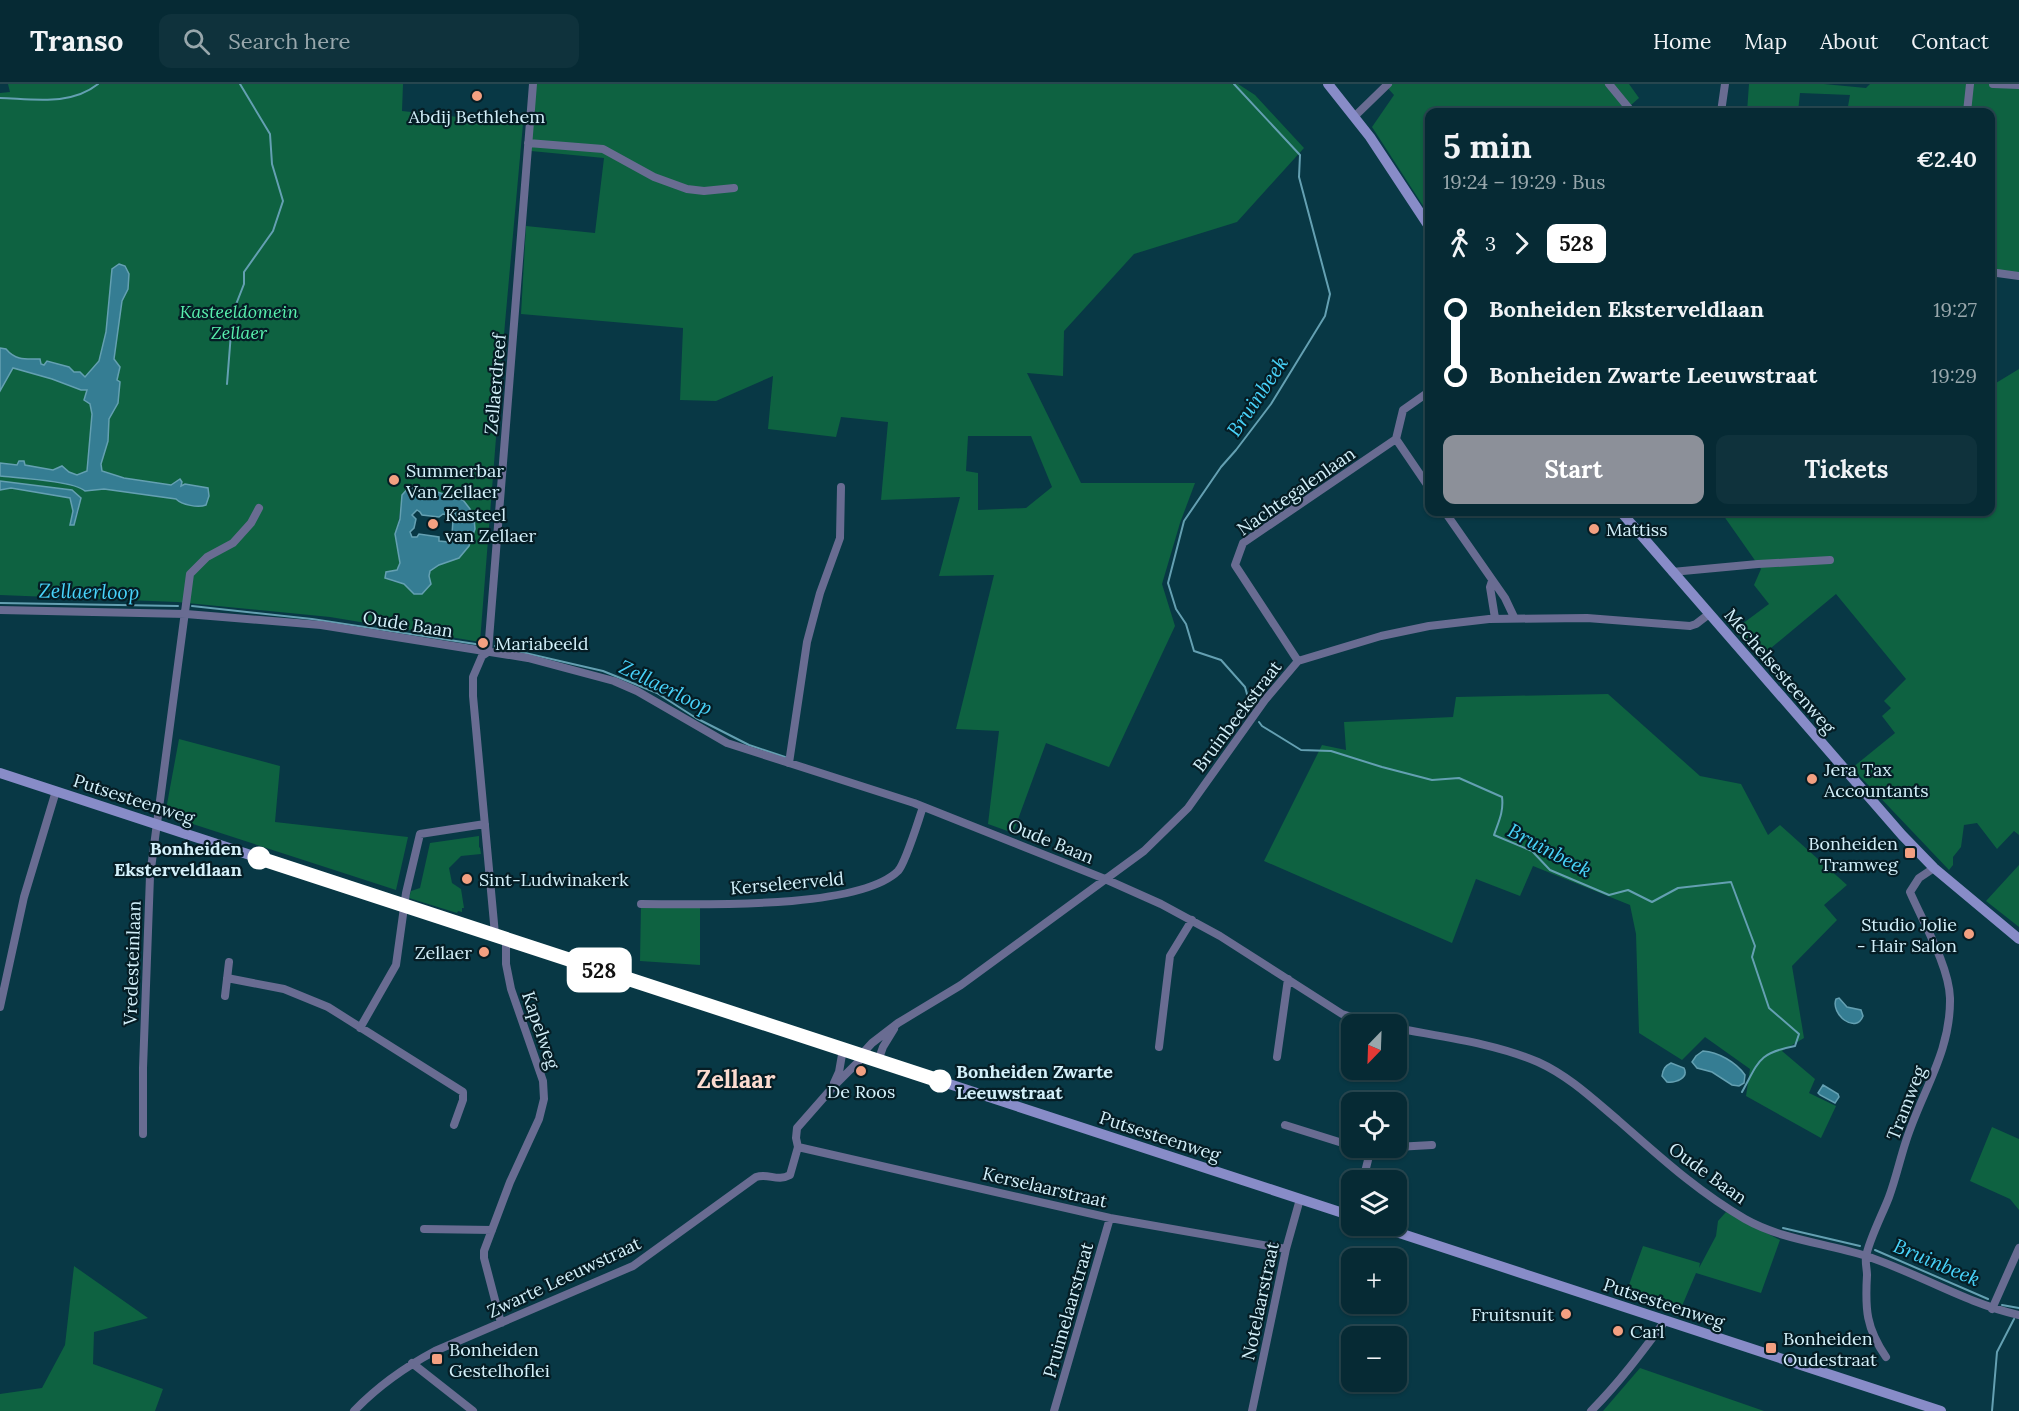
<!DOCTYPE html>
<html lang="en">
<head>
<meta charset="utf-8">
<style>
  :root { --surface:#062a34; --page:#0f323c; --text:#f1f3f6; --muted:#98a7ac; --line:#27464f; --accent:#8c9099 }
  body { margin:0; font-family:Lora,serif; background:var(--page); color:var(--text); height:100vh; display:flex; flex-direction:column; font-size:22px; white-space:nowrap }
  * { box-sizing:border-box; margin:0 }
  p { font-size:20px; color:var(--muted) }
  .icon { flex:none; width:33px; height:33px; fill:none; stroke:currentColor; stroke-width:2; stroke-linecap:round; stroke-linejoin:round }
  .map { position:relative; flex:1; overflow:hidden }
  .drawer { position:absolute; left:1425px; top:24px; width:570px; height:408px; display:flex; flex-direction:column; background:var(--surface); border-radius:12px; box-shadow:0 2px 4px #0004,0 0 0 2px var(--line) }
  .drawer>* { flex:none }
  .badge { padding:0 12px; border-radius:9px; font-size:21px; line-height:39px }
  .needle { width:39px; rotate:203deg }
  .buttons { position:absolute; left:1341px; top:930px; display:grid; gap:12px }
  .buttons a { display:grid; place-items:center; width:66px; height:66px; border-radius:12px; background:var(--surface); box-shadow:0 2px 4px #0004,0 0 0 2px var(--line); font-size:30px }
  .map>.badge { position:absolute; translate:-50% -50%; box-shadow:0 0 0 3px #fff }
  .legs { display:flex; align-items:center; gap:9px; height:66px; padding:0 18px; font-size:20px }
  .legs p { margin-inline-start:auto }
  .headline { display:flex; align-items:center; justify-content:space-between; height:102px; padding:0 18px }
  h1 { font-size:33px; font-weight:700; line-height:45px }
  .action { display:flex; gap:12px; margin-top:auto; padding:12px 18px }
  .action a { flex:1; height:69px; border-radius:12px; background:var(--accent); color:#fff; font-size:24px; font-weight:700; line-height:69px; text-align:center }
  .action a+a { background:var(--page); color:var(--text) }
  ul { padding:0 18px; list-style:none }
  li { display:flex; align-items:center; gap:21px; height:66px; font-size:22px }
  li i { display:grid; place-items:center; width:9px; height:100%; margin:0 8px; background:currentColor }
  li i::after { content:''; width:15px; height:15px; margin:-8px; border:4px solid; border-radius:50%; background:var(--surface) }
  li p { margin-inline-start:auto }
  li:first-child i { background:linear-gradient(#0000 50%,currentColor 0) }
  li:last-child i { background:linear-gradient(currentColor 50%,#0000 0) }
  header { display:flex; align-items:center; gap:36px; box-sizing:border-box; height:84px; padding:0 30px; background:var(--surface); border-bottom:2px solid var(--line) }
  header strong { font-size:28px }
  nav { display:flex; gap:33px; margin-inline-start:auto; font-size:21px }
  .search { width:420px; height:54px; background:var(--page); display:flex; align-items:center; gap:15px; box-sizing:border-box; padding:0 21px; border-radius:12px; color:var(--muted); font-size:22px }
  .map>svg:first-child { display:block }
  .green { fill:#0e6241; fill-rule:evenodd }
  .water { fill:#357d93; stroke:#64a0b2; stroke-width:1.5; fill-rule:evenodd }
  .lines { fill:none; stroke-linecap:round; stroke-linejoin:round }
  .stream { stroke:#64a0b2; stroke-width:2 }
  .street { stroke:#696c92; stroke-width:8 }
  .secondary { stroke:#888cc8; stroke-width:10 }
  .line-1-casing { stroke:#fff; stroke-width:14 }
  .line-1 { stroke:#fff; stroke-width:9 }
  .poi-dot { fill:#f3a081; stroke:#051d25; stroke-width:2 }
  .stop-1-dot { fill:#fff; stroke:#fff; stroke-width:3 }
  .labels { text-anchor:middle; dominant-baseline:central; stroke-width:4.5; stroke-linejoin:round; paint-order:stroke }
  .poi-label { font-size:18px; fill:#d3f0fa; stroke:#051d25; text-anchor:start }
  .park-label { font-size:18px; font-style:italic; fill:#58f0ad; stroke:#051d25 }
  .street-label { font-size:18px; fill:#d3f0fa; stroke:#051d25 }
  .stop-label { font-size:18px; font-weight:bold; fill:#d3f0fa; stroke:#051d25; text-anchor:end }
  .water-label { font-size:20px; font-style:italic; fill:#48d3fa; stroke:#051d25 }
  .district-label { font-size:24px; font-weight:bold; fill:#fcdbd0; stroke:#051d25 }
</style>
</head>
<body>
<header>
<strong>Transo</strong>
<div class="search"><svg class="icon" aria-label="search" viewBox="0 0 24 24"><circle cx="10" cy="10" r="6"/><path d="M15 15l6 6"/></svg>Search here</div>
<nav><a>Home</a><a>Map</a><a>About</a><a>Contact</a></nav>
</header>
<div class="map">
<svg width="2019" height="1327" viewBox="0 0 2019 1327">
  <rect width="100%" height="100%" fill="#083845"/>
  <path class="green" d="M8,0h395l-1,27 121,13 -18,199 -25,319 -150,-25 -153,-15 -177,-7v-105l11,-2 59,10 3,13 -2,14h3l5,-15 -7,-20 -72,-9v-388l10,-1zM424,404c37,12 58,10 45,58l-39,25 -1,5 -25,8 -13,-3 -5,-9 11,-2 3,-7 -5,-29 4,-15 3,-24z
    M534,0h704l17,11 49,53 -67,74 -103,32 -70,77 -1,45 -36,-3 54,110h114l-15,40 -18,61 13,42 -66,141 -63,-24 -33,90 -25,-9 11,-93 -43,-2 38,-154 -55,1 21,-79 -79,3 7,-78 -47,-5 -5,20 -68,-8 5,-53 -57,25 -36,-1 3,-72 -162,-14 5,-88 69,7 9,-75 -73,-7zM968,352h63l21,51 -26,21 -48,2v-37l-12,-2z
    M1384,0h245l10,14 -16,14h-193l-1,103 -57,-88 22,-32z
    M1749,0h75l42,4 4,-4h149v189l-28,-4 -1,-157h-143l3,-17 -50,-2 -2,19h-51z
    M2019,285v466l-5,-4 -17,18 -20,-26 -13,2 -3,22 -8,10v8l-4,5 -97,-102 43,-35 -13,-17 9,-8 -7,-7 22,-22 -70,-85 -77,64 -25,-28 35,-26 -15,-19 7,-16 -40,-57h269l1,-126z
    M1608,610l92,82 41,8 27,51 12,-10 67,60 -23,20 13,15 -45,46 12,72 -22,13 33,28 -6,14 27,13 -15,32 -75,-42 4,-27 -45,-32 -23,23 -43,-27 -3,-99 -6,-29 -97,-39 -13,30 -44,-17 -24,64 -188,-82 58,-116 24,5 -2,-28 109,-5 3,-20z
    M179,655l101,27 -5,56 133,15 -12,53 -231,-75z
    M479,752v11l1,1 1,6 -20,2 -12,12 3,15 9,6 3,19h-2v4l-4,-1 -1,2 -48,-15 2,-7 9,-3 10,-45z
    M2019,781v62l-33,-26z
    M700,819v62l-60,-4 1,-57z
    M1992,1043l27,12v71l-9,-11 -40,-18z
    M1726,1128l54,28 -19,53 -65,-20 -17,40 -54,-17 18,-50 57,17 -1,5 17,-32 2,-15z
    M74,1182l74,52 -54,14 -1,32 70,25 -8,22h-155v-17l42,-6 23,-43z
    M1640,1284l124,43h-161z"/>
  <path class="water" d="M119,180l6,2 4,8 -1,15 -6,12 -8,58 6,8 -3,13 3,2 -2,21 -9,16 -1,22 -7,23 1,7 22,7 47,7 9,-6 2,3 -1,4 4,-2 23,4 1,8 -3,9c-8,3 -24,0 -30,-6l-72,-10 -19,2c-11,-10 -68,-13 -85,-15v-13l17,2 2,-4h5l1,4 28,5 9,-4 7,6 8,3 10,-4 5,-57 -2,-10 -6,-4 3,-10h-6l-29,-11 -39,-11 -13,23v-43l6,1c10,12 20,10 34,10l1,5 3,1 3,-4 22,6 5,5h6l5,5 14,-16 7,-29 6,-63z
    M0,397l72,9 9,8 -7,27h-4l3,-14 -3,-13 -59,-10 -11,2z
    M409,403l15,1 39,12 7,9 4,9 1,11 -6,17 -10,12 -20,7 -9,6 -1,5 2,8 -9,10h-8l-10,-10 -19,-6 1,-6 11,-2 3,-7 -5,-29 5,-15 2,-24zM417,426l3,2 2,3 17,2 4,-3 5,1 4,-3 4,2v3l-3,3 -1,14 -2,1 -1,7 -10,-1v-4l-20,-3 -2,3h-5l-2,-5 4,-4 2,-9 -4,-4z
    M1839,914l8,9 14,3 2,6c-7,19 -33,-2 -27,-17z
    M1703,967c15,1 33,11 42,24l-1,8 -5,3 -7,-1 -20,-13 -15,-4 -5,-6 4,-6z
    M1671,979l13,5c5,10 -8,15 -17,14l-5,-6c1,-7 3,-10 9,-13z
    M1823,1001l15,9 1,3 -4,6 -15,-8 -2,-2z"/>
  <g class="lines">
    <path class="stream" d="M1234,0l66,71 -1,22 31,117 -5,22 -54,88 -35,46 -15,17 -37,54 -16,62 8,26 10,15 8,27 27,9 24,27 6,21
      M0,14c33,1 71,8 98,-14
      M235,223l9,-23v-12l29,-41 10,-30 -11,-37 -2,-30 -30,-50
      M227,300l4,-51
      M0,519l178,3
      M192,522l120,13 170,26
      M495,562l108,25 54,22 39,25 53,27 36,12
      M1259,638l3,4 39,24 30,1 51,16 50,13 27,-2 43,19c2,15 -4,26 -8,38l38,16 18,19 59,25 19,-5 24,12 26,-14 53,-6 24,64 -3,11 17,51 30,26 -4,12c-37,7 -36,15 -53,46
      M1783,1144l77,18
      M1875,1166l113,49
      M2002,1221l17,3
      M1992,1327l5,-59 17,-33"/>
    <path class="street" d="M1609,0l23,28
      M1993,0l26,1
      M1721,28l4,-28
      M1967,28l3,-28
      M1355,32l33,-32
      M528,59l75,6 51,28 33,12 17,2 30,-3
      M1990,188l29,4
      M1396,355l34,50
      M1445,428l60,86 9,19
      M1672,488l86,-8 72,-4
      M1492,497l-2,6 5,31
      M0,526l186,4 135,11 207,33 86,23 23,10 90,52 187,60 191,76 56,25 59,32 122,78 33,10
      M1298,577l-63,-96 8,-22 153,-104 7,-29 27,-19
      M789,679l18,-121 13,-49 20,-55 1,-51
      M641,820c57,0 217,6 257,-33 8,-9 20,-50 25,-64
      M495,850l-22,-238v-19l9,-21 6,-4 45,-568
      M227,894l57,11 44,18 135,85v8l-9,25
      M225,912l4,-34
      M0,923l24,-110 32,-106
      M360,944l36,-63 10,-72 14,-59 65,-10
      M1396,944c47,9 98,15 142,34 31,14 56,38 81,59 40,35 79,71 126,98 37,21 81,24 121,37 52,17 99,47 153,59
      M1159,963l11,-91 22,-36
      M861,971l11,-12 26,-20 63,-38 183,-134 44,-43 77,-108 33,-39 83,-25 48,-10 60,-7 98,-1 103,8 6,-2 13,-10
      M1277,973l11,-78
      M878,977l5,-14 11,-18
      M834,999l5,-11 4,-23
      M1285,1041l67,21
      M143,1050v-66l7,-192 40,-302 17,-17 26,-14 18,-20 8,-15
      M798,1063l312,71 176,31
      M1396,1063l36,-2
      M1356,1064l10,1 29,-1
      M1363,1096l5,-20 -2,-11
      M424,1145l68,1
      M1992,1225l27,-61
      M501,1239l-17,-65v-7l26,-69 29,-63 5,-20 -1,-18 -32,-92 -5,-25v-26
      M1886,1273c-20,-29 -21,-48 -19,-82 0,-6 -2,-13 -1,-18 2,-15 17,-44 23,-60 7,-19 11,-38 17,-56 16,-50 45,-89 44,-143 -1,-32 -27,-76 -40,-106l9,-14 15,-10
      M412,1279l61,48
      M354,1327c24,-25 51,-44 81,-60l198,-85 123,-89c13,-4 21,5 34,-2l8,-28 -2,-9 1,-10 36,-41 31,-31
      M1054,1327l56,-193
      M1252,1327l34,-162 14,-50
      M1591,1327c28,-28 51,-59 74,-90"/>
    <path class="secondary" d="M1328,0l42,53 60,91
      M1621,428l281,323 32,33 85,71
      M0,689l1352,443
      M1378,1142l563,185"/>
  </g>
  <g class="lines">
    <g class="line-1-casing">
      <path id="line-1" d="M259,774l681,223"/>
    </g>
    <use href="#line-1" class="line-1"/>
  </g>
  <g class="poi-dot">
    <circle cx="477" cy="12" r="6"/>
    <circle cx="394" cy="396" r="6"/>
    <circle cx="433" cy="440" r="6"/>
    <circle cx="1594" cy="445" r="6"/>
    <circle cx="483" cy="559" r="6"/>
    <circle cx="1812" cy="695" r="6"/>
    <rect x="1904" y="763" width="12" height="12" rx="3"/>
    <circle cx="467" cy="795" r="6"/>
    <circle cx="1969" cy="850" r="6"/>
    <circle cx="484" cy="868" r="6"/>
    <circle cx="861" cy="987" r="6"/>
    <circle cx="1566" cy="1230" r="6"/>
    <circle cx="1618" cy="1247" r="6"/>
    <rect x="1765" y="1258" width="12" height="12" rx="3"/>
    <rect x="431" y="1269" width="12" height="12" rx="3"/>
  </g>
  <g class="stop-1-dot">
    <circle cx="259" cy="774" r="10"/>
    <circle cx="940" cy="997" r="10"/>
  </g>
  <g class="labels">
    <g class="poi-label">
      <text x="477" y="32" text-anchor="middle">Abdij Bethlehem</text>
      <text x="406" y="386">Summerbar<tspan x="406" dy="21">Van Zellaer</tspan></text>
      <text x="445" y="430">Kasteel<tspan x="445" dy="21">van Zellaer</tspan></text>
      <text x="1606" y="445">Mattiss</text>
      <text x="495" y="559">Mariabeeld</text>
      <text x="1824" y="685">Jera Tax<tspan x="1824" dy="21">Accountants</tspan></text>
      <text x="1898" y="759" text-anchor="end">Bonheiden<tspan x="1898" dy="21">Tramweg</tspan></text>
      <text x="479" y="795">Sint-Ludwinakerk</text>
      <text x="1957" y="840" text-anchor="end">Studio Jolie<tspan x="1957" dy="21">- Hair Salon</tspan></text>
      <text x="472" y="868" text-anchor="end">Zellaer</text>
      <text x="861" y="1007" text-anchor="middle">De Roos</text>
      <text x="1554" y="1230" text-anchor="end">Fruitsnuit</text>
      <text x="1630" y="1247">Carl</text>
      <text x="1783" y="1254">Bonheiden<tspan x="1783" dy="21">Oudestraat</tspan></text>
      <text x="449" y="1265">Bonheiden<tspan x="449" dy="21">Gestelhoflei</tspan></text>
    </g>
    <g class="park-label">
      <text x="239" y="227">Kasteeldomein<tspan x="239" dy="21">Zellaer</tspan></text>
    </g>
    <g class="street-label">
      <text transform="translate(495 300) rotate(-85)">Zellaerdreef</text>
      <text transform="translate(1296 407) rotate(-35)">Nachtegalenlaan</text>
      <text transform="translate(408 540) rotate(9)">Oude Baan</text>
      <text transform="translate(1780 587) rotate(49)">Mechelsesteenweg</text>
      <text transform="translate(1237 632) rotate(-53)">Bruinbeekstraat</text>
      <text transform="translate(134 715) rotate(18)">Putsesteenweg</text>
      <text transform="translate(1051 757) rotate(22)">Oude Baan</text>
      <text transform="translate(787 799) rotate(-5)">Kerseleerveld</text>
      <text transform="translate(132 879) rotate(-88)">Vredesteinlaan</text>
      <text transform="translate(541 946) rotate(71)">Kapelweg</text>
      <text transform="translate(1906 1019) rotate(-69)">Tramweg</text>
      <text transform="translate(1160 1052) rotate(18)">Putsesteenweg</text>
      <text transform="translate(1708 1089) rotate(36)">Oude Baan</text>
      <text transform="translate(1045 1103) rotate(13)">Kerselaarstraat</text>
      <text transform="translate(564 1193) rotate(-25)">Zwarte Leeuwstraat</text>
      <text transform="translate(1260 1217) rotate(-78)">Notelaarstraat</text>
      <text transform="translate(1664 1219) rotate(18)">Putsesteenweg</text>
      <text transform="translate(1068 1226) rotate(-74)">Pruimelaarstraat</text>
    </g>
    <g class="stop-label">
      <text x="242" y="764">Bonheiden<tspan x="242" dy="21">Eksterveldlaan</tspan></text>
      <text x="956" y="987" text-anchor="start">Bonheiden Zwarte<tspan x="956" dy="21">Leeuwstraat</tspan></text>
    </g>
    <g class="water-label">
      <text transform="translate(1257 312) rotate(-56)">Bruinbeek</text>
      <text transform="translate(89 507) rotate(1)">Zellaerloop</text>
      <text transform="translate(666 603) rotate(26)">Zellaerloop</text>
      <text transform="translate(1550 766) rotate(28)">Bruinbeek</text>
      <text transform="translate(1937 1178) rotate(23)">Bruinbeek</text>
    </g>
    <g class="district-label">
      <text x="736" y="995">Zellaar</text>
    </g>
  </g>
</svg>
<div class="buttons">
<a><svg class="needle" viewBox="-14 -14 28 28"><path d="M0-13l5 13h-10z" fill="#e53935"/><path d="M0 13l5-13h-10z" fill="#98a7ac"/></svg></a>
<a><svg class="icon" aria-label="locate" viewBox="0 0 24 24"><circle cx="12" cy="12" r="6"/><path d="M12 2v4M12 18v4M2 12h4M18 12h4"/></svg></a>
<a><svg class="icon" aria-label="layers" viewBox="0 0 24 24"><path d="M12 4l9 5-9 5-9-5zM3 14l9 5 9-5"/></svg></a>
<a>+</a>
<a>−</a>
</div>
<b class="badge" style="left:599px;top:886px;background:#fff;color:#111">528</b>
<section class="drawer">
<div class="headline"><div><h1>5 min</h1><p>19:24 – 19:29 · Bus</p></div><b>€2.40</b></div>
<div class="legs"><svg class="icon" aria-label="walk" viewBox="0 0 24 24"><circle cx="13" cy="4" r="2"/><path d="M13 8l-2 6 4 7M11 14l-3 7M7 12l3-4h3l4 4"/></svg>3<svg class="icon" aria-label="forward" viewBox="0 0 24 24"><path d="M9 5l7 7-7 7"/></svg><b class="badge" style="background:#fff;color:#111">528</b></div>
<ul>
<li><i style="color:#fff"></i><b>Bonheiden Eksterveldlaan</b><p>19:27</p></li>
<li><i style="color:#fff"></i><b>Bonheiden Zwarte Leeuwstraat</b><p>19:29</p></li>
</ul>
<div class="action"><a>Start</a><a>Tickets</a></div>
</section>
</div>
</body>
</html>
